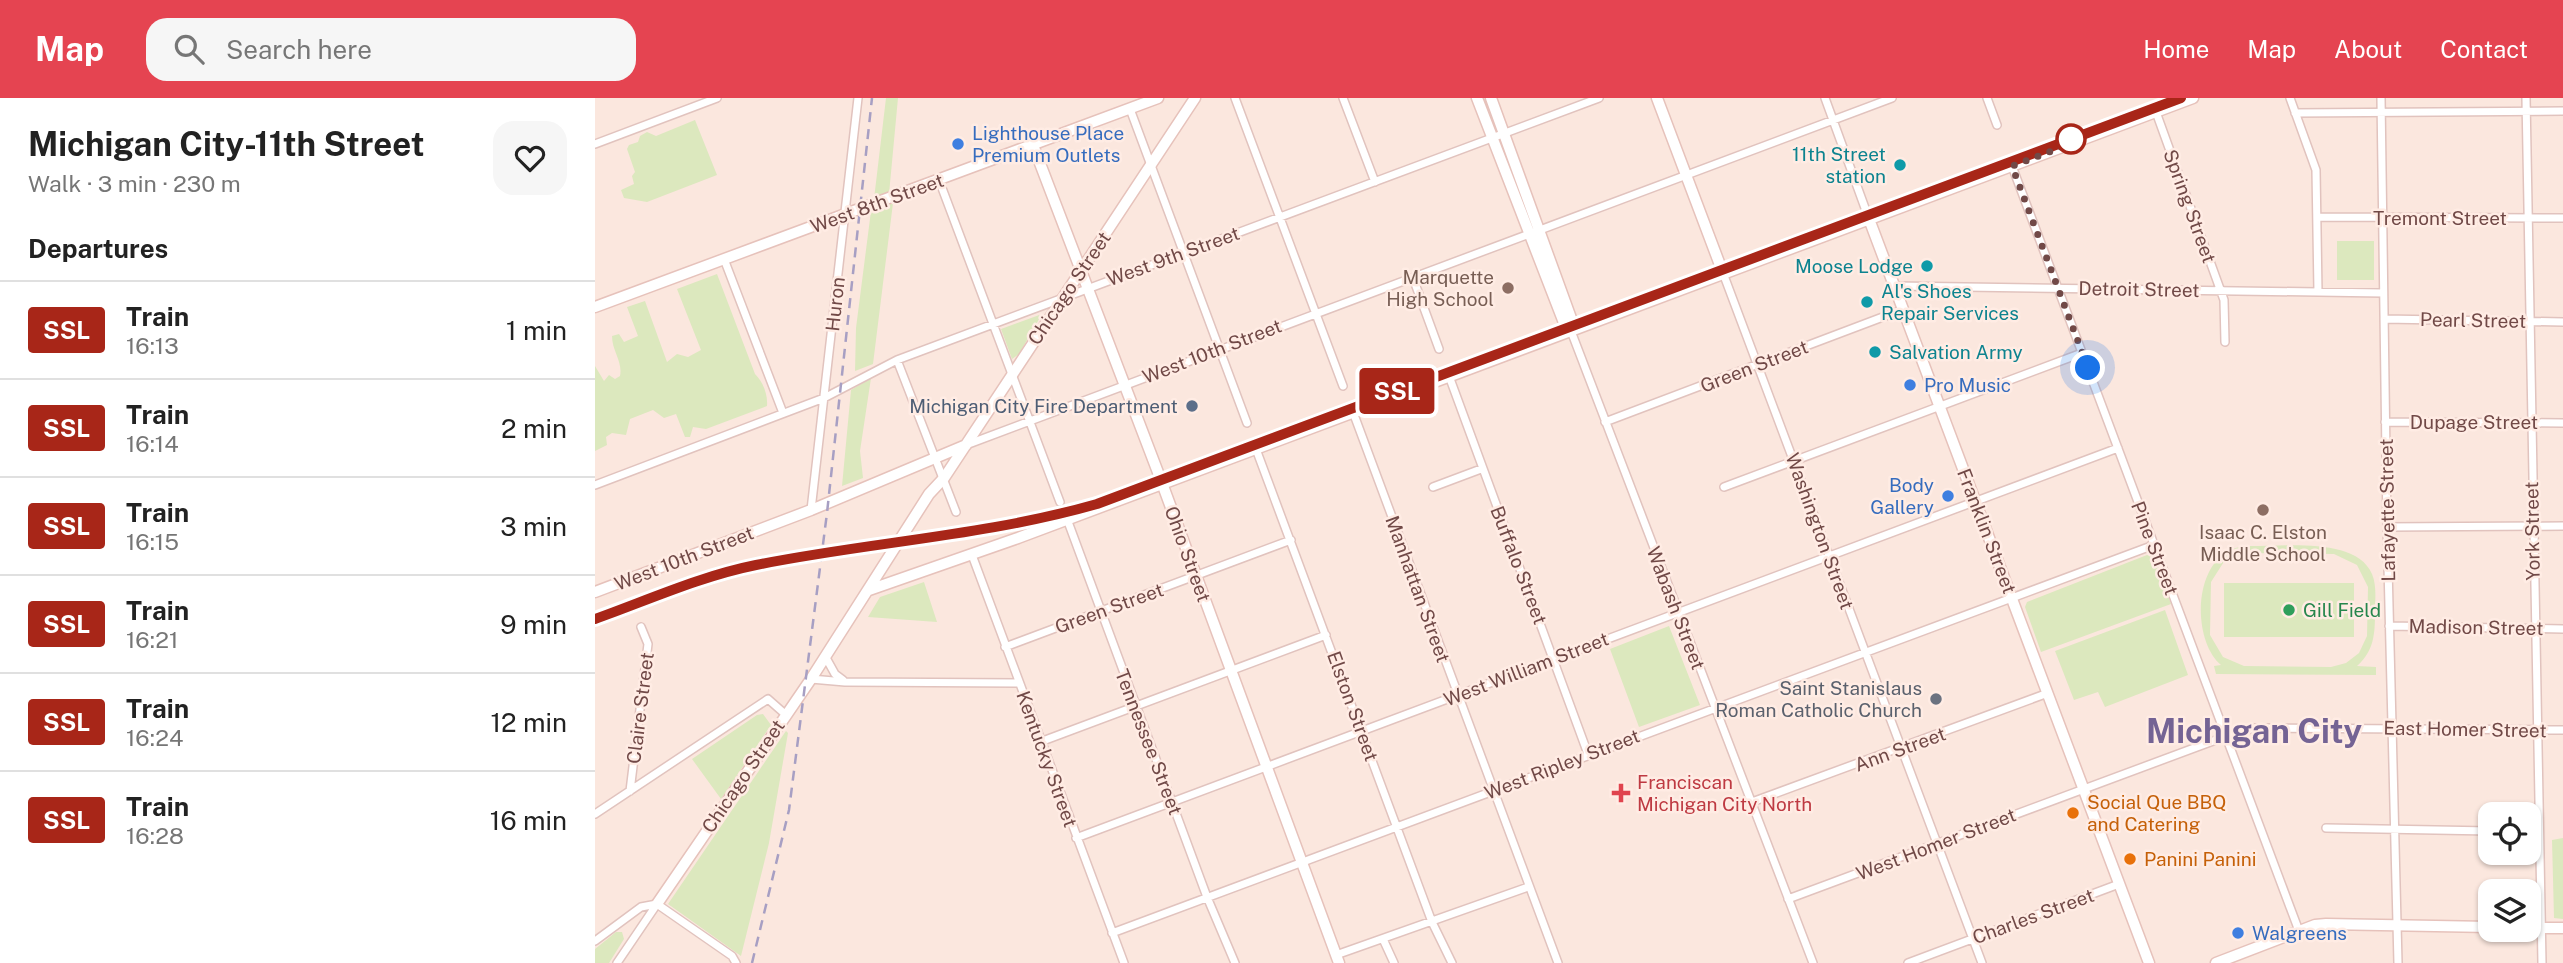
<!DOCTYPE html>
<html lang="en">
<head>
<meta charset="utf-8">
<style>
  :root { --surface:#fff; --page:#f6f6f6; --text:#222; --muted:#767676; --line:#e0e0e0; --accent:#e54451 }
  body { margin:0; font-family:"Public Sans",sans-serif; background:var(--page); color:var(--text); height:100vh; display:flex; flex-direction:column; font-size:26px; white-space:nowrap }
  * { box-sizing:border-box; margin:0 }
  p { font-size:23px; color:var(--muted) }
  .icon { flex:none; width:38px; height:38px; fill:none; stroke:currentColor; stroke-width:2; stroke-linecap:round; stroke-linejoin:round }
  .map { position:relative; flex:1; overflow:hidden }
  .panel { display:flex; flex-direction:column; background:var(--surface); width:595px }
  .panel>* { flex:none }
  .badge { padding:0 14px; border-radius:5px; font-size:24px; line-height:46px }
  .buttons { position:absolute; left:1883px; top:704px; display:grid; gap:14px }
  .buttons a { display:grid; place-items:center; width:63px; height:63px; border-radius:14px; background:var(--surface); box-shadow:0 2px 5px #0004; font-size:35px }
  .you { position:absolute; width:35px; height:35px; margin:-18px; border:5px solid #fff; border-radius:50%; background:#1a73e8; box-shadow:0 0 0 10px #1a73e833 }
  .map>.badge { position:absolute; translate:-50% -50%; box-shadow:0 0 0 4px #fff }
  h2 { padding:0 28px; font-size:26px; line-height:63px }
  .round { display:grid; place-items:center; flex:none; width:74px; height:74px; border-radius:21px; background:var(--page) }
  .headline { display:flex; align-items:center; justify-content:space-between; height:119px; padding:0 28px }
  h1 { font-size:33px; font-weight:700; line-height:52px }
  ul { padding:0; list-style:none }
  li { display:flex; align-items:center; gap:21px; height:98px; padding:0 28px; border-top:2px solid var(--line) }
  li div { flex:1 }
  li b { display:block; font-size:26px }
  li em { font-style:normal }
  li .badge { min-width:77px; font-weight:700; text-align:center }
  header { display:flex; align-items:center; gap:42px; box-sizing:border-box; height:98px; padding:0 35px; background:var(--accent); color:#fff }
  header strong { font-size:33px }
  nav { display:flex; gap:38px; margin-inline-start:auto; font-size:24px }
  .search { width:490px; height:63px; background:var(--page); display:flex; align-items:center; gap:18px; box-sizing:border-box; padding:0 24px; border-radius:21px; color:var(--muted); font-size:26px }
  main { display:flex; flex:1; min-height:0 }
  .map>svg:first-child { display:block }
  .green { fill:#dce8be; fill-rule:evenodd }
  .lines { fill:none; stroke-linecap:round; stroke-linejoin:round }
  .street-casing { stroke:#e1c3be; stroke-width:10 }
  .secondary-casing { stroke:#e6c2bb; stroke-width:13 }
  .street { stroke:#fff; stroke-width:7 }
  .secondary { stroke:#fff; stroke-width:10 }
  .rail { stroke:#a79fc3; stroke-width:2.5; stroke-dasharray:10 7; stroke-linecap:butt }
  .line-casing { stroke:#fff; stroke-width:16 }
  .line { stroke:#a82618; stroke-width:10 }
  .walk { stroke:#714947; stroke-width:7; stroke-dasharray:0 12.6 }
  .stop-dot { fill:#fff; stroke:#a82618; stroke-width:3.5 }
  .shop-dot { fill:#3f7fe0; stroke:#ffece4; stroke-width:2.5 }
  .culture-dot { fill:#0f9aa8; stroke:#ffece4; stroke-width:2.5 }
  .education-dot { fill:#8d6e63; stroke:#ffece4; stroke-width:2.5 }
  .service-dot { fill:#5c6f8a; stroke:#ffece4; stroke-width:2.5 }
  .leisure-dot { fill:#2e9e5b; stroke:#ffece4; stroke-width:2.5 }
  .worship-dot { fill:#6b7280; stroke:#ffece4; stroke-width:2.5 }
  .health-dot { fill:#e0444e; stroke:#ffece4; stroke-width:2.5 }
  .food-dot { fill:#e8710a; stroke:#ffece4; stroke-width:2.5 }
  .labels { text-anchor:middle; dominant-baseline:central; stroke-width:5; stroke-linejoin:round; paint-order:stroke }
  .shop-label { font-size:19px; fill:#366cbe; stroke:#ffece4; text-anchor:start }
  .culture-label { font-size:19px; fill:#0d838f; stroke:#ffece4; text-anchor:end }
  .street-label { font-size:19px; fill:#714947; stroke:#ffece4 }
  .education-label { font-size:19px; fill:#785e54; stroke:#ffece4; text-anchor:end }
  .service-label { font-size:19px; fill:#4e5e75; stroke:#ffece4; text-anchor:end }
  .leisure-label { font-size:19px; fill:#27864d; stroke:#ffece4; text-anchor:start }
  .worship-label { font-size:19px; fill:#5b616d; stroke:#ffece4; text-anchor:end }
  .health-label { font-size:19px; fill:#be3a42; stroke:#ffece4; text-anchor:start }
  .food-label { font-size:19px; fill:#c56008; stroke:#ffece4; text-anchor:start }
  .town-label { font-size:33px; font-weight:bold; fill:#746394; stroke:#ffece4 }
</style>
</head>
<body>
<header>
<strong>Map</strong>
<div class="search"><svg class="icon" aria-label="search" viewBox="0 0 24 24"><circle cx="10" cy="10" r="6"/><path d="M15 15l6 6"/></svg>Search here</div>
<nav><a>Home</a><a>Map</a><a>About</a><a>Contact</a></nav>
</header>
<main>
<section class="panel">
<div class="headline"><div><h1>Michigan City-11th Street</h1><p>Walk · 3 min · 230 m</p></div><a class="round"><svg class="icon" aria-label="heart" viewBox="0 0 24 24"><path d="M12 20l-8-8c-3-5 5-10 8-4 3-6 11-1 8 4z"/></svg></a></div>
<h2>Departures</h2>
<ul>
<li><span class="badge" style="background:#a82618;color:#fff">SSL</span><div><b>Train</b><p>16:13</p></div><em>1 min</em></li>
<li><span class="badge" style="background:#a82618;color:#fff">SSL</span><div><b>Train</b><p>16:14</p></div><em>2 min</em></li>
<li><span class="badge" style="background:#a82618;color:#fff">SSL</span><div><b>Train</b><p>16:15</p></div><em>3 min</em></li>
<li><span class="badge" style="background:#a82618;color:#fff">SSL</span><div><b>Train</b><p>16:21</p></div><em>9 min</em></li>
<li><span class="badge" style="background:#a82618;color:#fff">SSL</span><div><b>Train</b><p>16:24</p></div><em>12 min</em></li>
<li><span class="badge" style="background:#a82618;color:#fff">SSL</span><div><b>Train</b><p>16:28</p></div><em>16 min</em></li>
</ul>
</section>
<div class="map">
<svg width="1968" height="865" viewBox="0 0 1968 865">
  <rect width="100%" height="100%" fill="#fbe7de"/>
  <path class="green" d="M291,0h12l-9,96 -15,5z
    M100,22l22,55 -70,27 -23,-4 -3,-8 13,-6 -2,-8 3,-4 -8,-23 2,-4 9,-3 2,-6 7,-4 9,4z
    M298,105l-20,161 -18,7 1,-43 15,-117z
    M1742,143h37v39h-37z
    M122,176l38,100c8,8 13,20 12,32l-61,23 -13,-2 -3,10h-5l-9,-23 -12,4 -11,-8 -23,9 -4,16 -14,-2 -6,4 1,8 -12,6v-85l9,15 5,-6 6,4 5,-3c3,-14 -8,-25 -8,-40l7,-2 5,8 14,-6 -11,-29 18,-6 22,61 10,-8 11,3 13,-7 -24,-61z
    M447,216l-23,40 -7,5 -11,-30z
    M276,280l-11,73 3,27 -21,8 9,-96z
    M1651,448c35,1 110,-10 126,28 5,12 3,26 3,38 0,22 -1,39 -18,54l19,1v8l-160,-1 -2,-8 7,-1c-31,-26 -29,-115 25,-119zM1651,455l88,1 23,11 11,22 -1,49 -8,17 -13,10 -15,4 -87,-1 -21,-9 -13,-22 1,-53 14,-22z
    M1552,457l7,2 17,47 -130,48 -16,-45 2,-5z
    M329,484l13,40 -69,-5 12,-20z
    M1629,485h130v54h-130z
    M1570,512l23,65 -83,32 -7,-15 -24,8 -19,-49z
    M1074,528l31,79 -61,22 -29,-78z
    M168,616l8,11 -50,74 -29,-40 65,-44z
    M191,633l2,2 -19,110 -28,113 -73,-52z
    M1968,740v81l-9,-1 -2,-78z
    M21,834h6l2,7 -15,24h-14v-14z"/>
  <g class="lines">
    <g class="street-casing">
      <path id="street" d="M640,0l108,288
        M748,0l32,84
        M1230,0l44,121
        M1392,0l10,27
        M1695,0l26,72 2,122
        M1786,0l6,429 11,436
        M1931,0l16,865
        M535,11l117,314
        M1561,14l68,188 1,42
        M1700,15l268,-2
        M0,46l122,-46
        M1417,68l287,765
        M344,82l121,322
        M1722,119l246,1
        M129,161l59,154
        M1128,175l259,690
        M818,180l26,71
        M1300,188l488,7
        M1789,221l179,3
        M976,233l242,632
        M302,262l59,152
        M854,278l139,378
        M758,314l205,551
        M1010,324l299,-113
        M1790,324l178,1
        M371,347l926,-347
        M661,351l176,473 20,41
        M0,387l229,-87 73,-38 702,-262
        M838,389l48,-18
        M1129,389l358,-134
        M216,412l47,-412
        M472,421l140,378 28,66
        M1792,429l176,-1
        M377,457l152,408
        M1794,528l174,3
        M410,549l286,-107
        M230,558l10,18 8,6
        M216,581l34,3 173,1
        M445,644l286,-107
        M35,693l18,-147 -7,-17
        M1157,704l296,-109
        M0,716l173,-115 17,15
        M1731,730l164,3
        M481,740l1042,-390
        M1193,801l452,-168 16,-3 307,2
        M62,806l75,52 4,7
        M517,835l1042,-388
        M788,841l11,24
        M0,843l46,-34 16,-3
        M741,857l192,-68
        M22,865l40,-59
        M1313,865l211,-79"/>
    </g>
    <g class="secondary-casing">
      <path id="secondary" d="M882,0l89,230 5,3
        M896,0l81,223 -1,10
        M1062,0l66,175
        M438,47l126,330 180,488
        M1274,121l280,744
        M0,209l563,-209
        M274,492l149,-52 1175,-440
        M0,494l216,-82 155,-65
        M62,806l154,-225 118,-185 15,-16 251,-380
        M1934,830h34
        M1621,865l99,-38 11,-1 164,3"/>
    </g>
    <use href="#street" class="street"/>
    <use href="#secondary" class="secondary"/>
    <path class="rail" d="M0,521c53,-19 106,-44 161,-54 114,-22 229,-29 341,-61l1085,-406
      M157,865l37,-153 38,-297 45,-415"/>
  </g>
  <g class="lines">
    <g class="line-casing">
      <path id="line" d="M0,521c53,-19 106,-43 161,-54 114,-23 229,-29 341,-61l1084,-406"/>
    </g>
    <use href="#line" class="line"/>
    <path class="walk" d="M1476,41l-11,9 -48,18 76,202"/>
  </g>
  <circle class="stop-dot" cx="1476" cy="41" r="14"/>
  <g class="shop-dot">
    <circle cx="363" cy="46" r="7"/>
    <circle cx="1315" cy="287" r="7"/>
    <circle cx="1353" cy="398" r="7"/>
    <circle cx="1643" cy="835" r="7"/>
  </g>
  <g class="culture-dot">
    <circle cx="1305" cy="67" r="7"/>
    <circle cx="1332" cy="168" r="7"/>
    <circle cx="1272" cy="204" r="7"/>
    <circle cx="1280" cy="254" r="7"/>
  </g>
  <g class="education-dot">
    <circle cx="913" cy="190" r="7"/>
    <circle cx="1668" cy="412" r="7"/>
  </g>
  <circle class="service-dot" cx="597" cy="308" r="7"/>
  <circle class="leisure-dot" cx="1694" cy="512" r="7"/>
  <circle class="worship-dot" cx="1341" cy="601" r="7"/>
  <path class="health-dot" d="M1022.5 684.5h7v7h7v7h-7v7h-7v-7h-7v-7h7z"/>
  <g class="food-dot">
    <circle cx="1478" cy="715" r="7"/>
    <circle cx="1535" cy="761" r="7"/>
  </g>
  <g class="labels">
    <g class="shop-label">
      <text x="377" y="35">Lighthouse Place<tspan x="377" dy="22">Premium Outlets</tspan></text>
      <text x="1329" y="287">Pro Music</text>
      <text x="1339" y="387" text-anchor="end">Body<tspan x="1339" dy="22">Gallery</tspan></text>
      <text x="1657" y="835">Walgreens</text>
    </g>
    <g class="culture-label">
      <text x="1291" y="56">11th Street<tspan x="1291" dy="22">station</tspan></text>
      <text x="1318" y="168">Moose Lodge</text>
      <text x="1286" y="193" text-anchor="start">Al's Shoes<tspan x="1286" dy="22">Repair Services</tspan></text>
      <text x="1294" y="254" text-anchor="start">Salvation Army</text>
    </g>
    <g class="street-label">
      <text transform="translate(282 105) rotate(-20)">West 8th Street</text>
      <text transform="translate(1595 108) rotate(70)">Spring Street</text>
      <text x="1845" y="120">Tremont Street</text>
      <text transform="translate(578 158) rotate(-20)">West 9th Street</text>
      <text transform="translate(474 190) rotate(-56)">Chicago Street</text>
      <text transform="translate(1544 191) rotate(1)">Detroit Street</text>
      <text transform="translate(240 206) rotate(-84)">Huron</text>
      <text transform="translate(1878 222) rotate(1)">Pearl Street</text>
      <text transform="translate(617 253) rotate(-21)">West 10th Street</text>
      <text transform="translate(1159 268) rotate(-21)">Green Street</text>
      <text x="1879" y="324">Dupage Street</text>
      <text transform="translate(1792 412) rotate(-91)">Lafayette Street</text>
      <text transform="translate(1225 433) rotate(70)">Washington Street</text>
      <text transform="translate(1392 433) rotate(69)">Franklin Street</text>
      <text transform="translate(1937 433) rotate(-91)">York Street</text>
      <text transform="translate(1560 450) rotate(69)">Pine Street</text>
      <text transform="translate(593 456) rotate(70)">Ohio Street</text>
      <text transform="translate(89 460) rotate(-21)">West 10th Street</text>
      <text transform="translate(924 467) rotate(69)">Buffalo Street</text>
      <text transform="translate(823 491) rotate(70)">Manhattan Street</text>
      <text transform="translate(514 510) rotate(-20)">Green Street</text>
      <text transform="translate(1081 510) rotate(69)">Wabash Street</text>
      <text transform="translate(1881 529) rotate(1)">Madison Street</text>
      <text transform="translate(931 571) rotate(-21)">West William Street</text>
      <text transform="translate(758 608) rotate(70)">Elston Street</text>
      <text transform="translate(45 610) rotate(-83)">Claire Street</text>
      <text transform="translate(1870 631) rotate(1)">East Homer Street</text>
      <text transform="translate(554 644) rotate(69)">Tennessee Street</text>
      <text transform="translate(1305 651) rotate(-20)">Ann Street</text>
      <text transform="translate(452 661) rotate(70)">Kentucky Street</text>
      <text transform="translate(967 666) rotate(-21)">West Ripley Street</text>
      <text transform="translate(148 678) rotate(-56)">Chicago Street</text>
      <text transform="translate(1341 746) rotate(-21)">West Homer Street</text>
      <text transform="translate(1438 818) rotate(-20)">Charles Street</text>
    </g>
    <g class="education-label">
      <text x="899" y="179">Marquette<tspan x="899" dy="22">High School</tspan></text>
      <text x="1668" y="434" text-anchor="middle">Isaac C. Elston<tspan x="1668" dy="22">Middle School</tspan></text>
    </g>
    <g class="service-label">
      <text x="583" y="308">Michigan City Fire Department</text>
    </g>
    <g class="leisure-label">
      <text x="1708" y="512">Gill Field</text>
    </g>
    <g class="worship-label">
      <text x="1327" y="590">Saint Stanislaus<tspan x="1327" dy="22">Roman Catholic Church</tspan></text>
    </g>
    <g class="health-label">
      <text x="1042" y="684">Franciscan<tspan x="1042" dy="22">Michigan City North</tspan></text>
    </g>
    <g class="food-label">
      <text x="1492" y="704">Social Que BBQ<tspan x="1492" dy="22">and Catering</tspan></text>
      <text x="1549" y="761">Panini Panini</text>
    </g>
    <g class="town-label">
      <text x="1659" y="633">Michigan City</text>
    </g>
  </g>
</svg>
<div class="buttons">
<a><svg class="icon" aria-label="locate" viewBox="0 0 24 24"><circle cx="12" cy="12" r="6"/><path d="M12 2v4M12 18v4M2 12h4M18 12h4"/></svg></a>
<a><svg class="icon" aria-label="layers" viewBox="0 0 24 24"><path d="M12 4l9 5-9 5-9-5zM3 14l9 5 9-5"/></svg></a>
</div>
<div class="you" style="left:1493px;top:270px"></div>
<b class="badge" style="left:802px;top:293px;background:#a82618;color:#fff">SSL</b>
</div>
</main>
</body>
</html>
